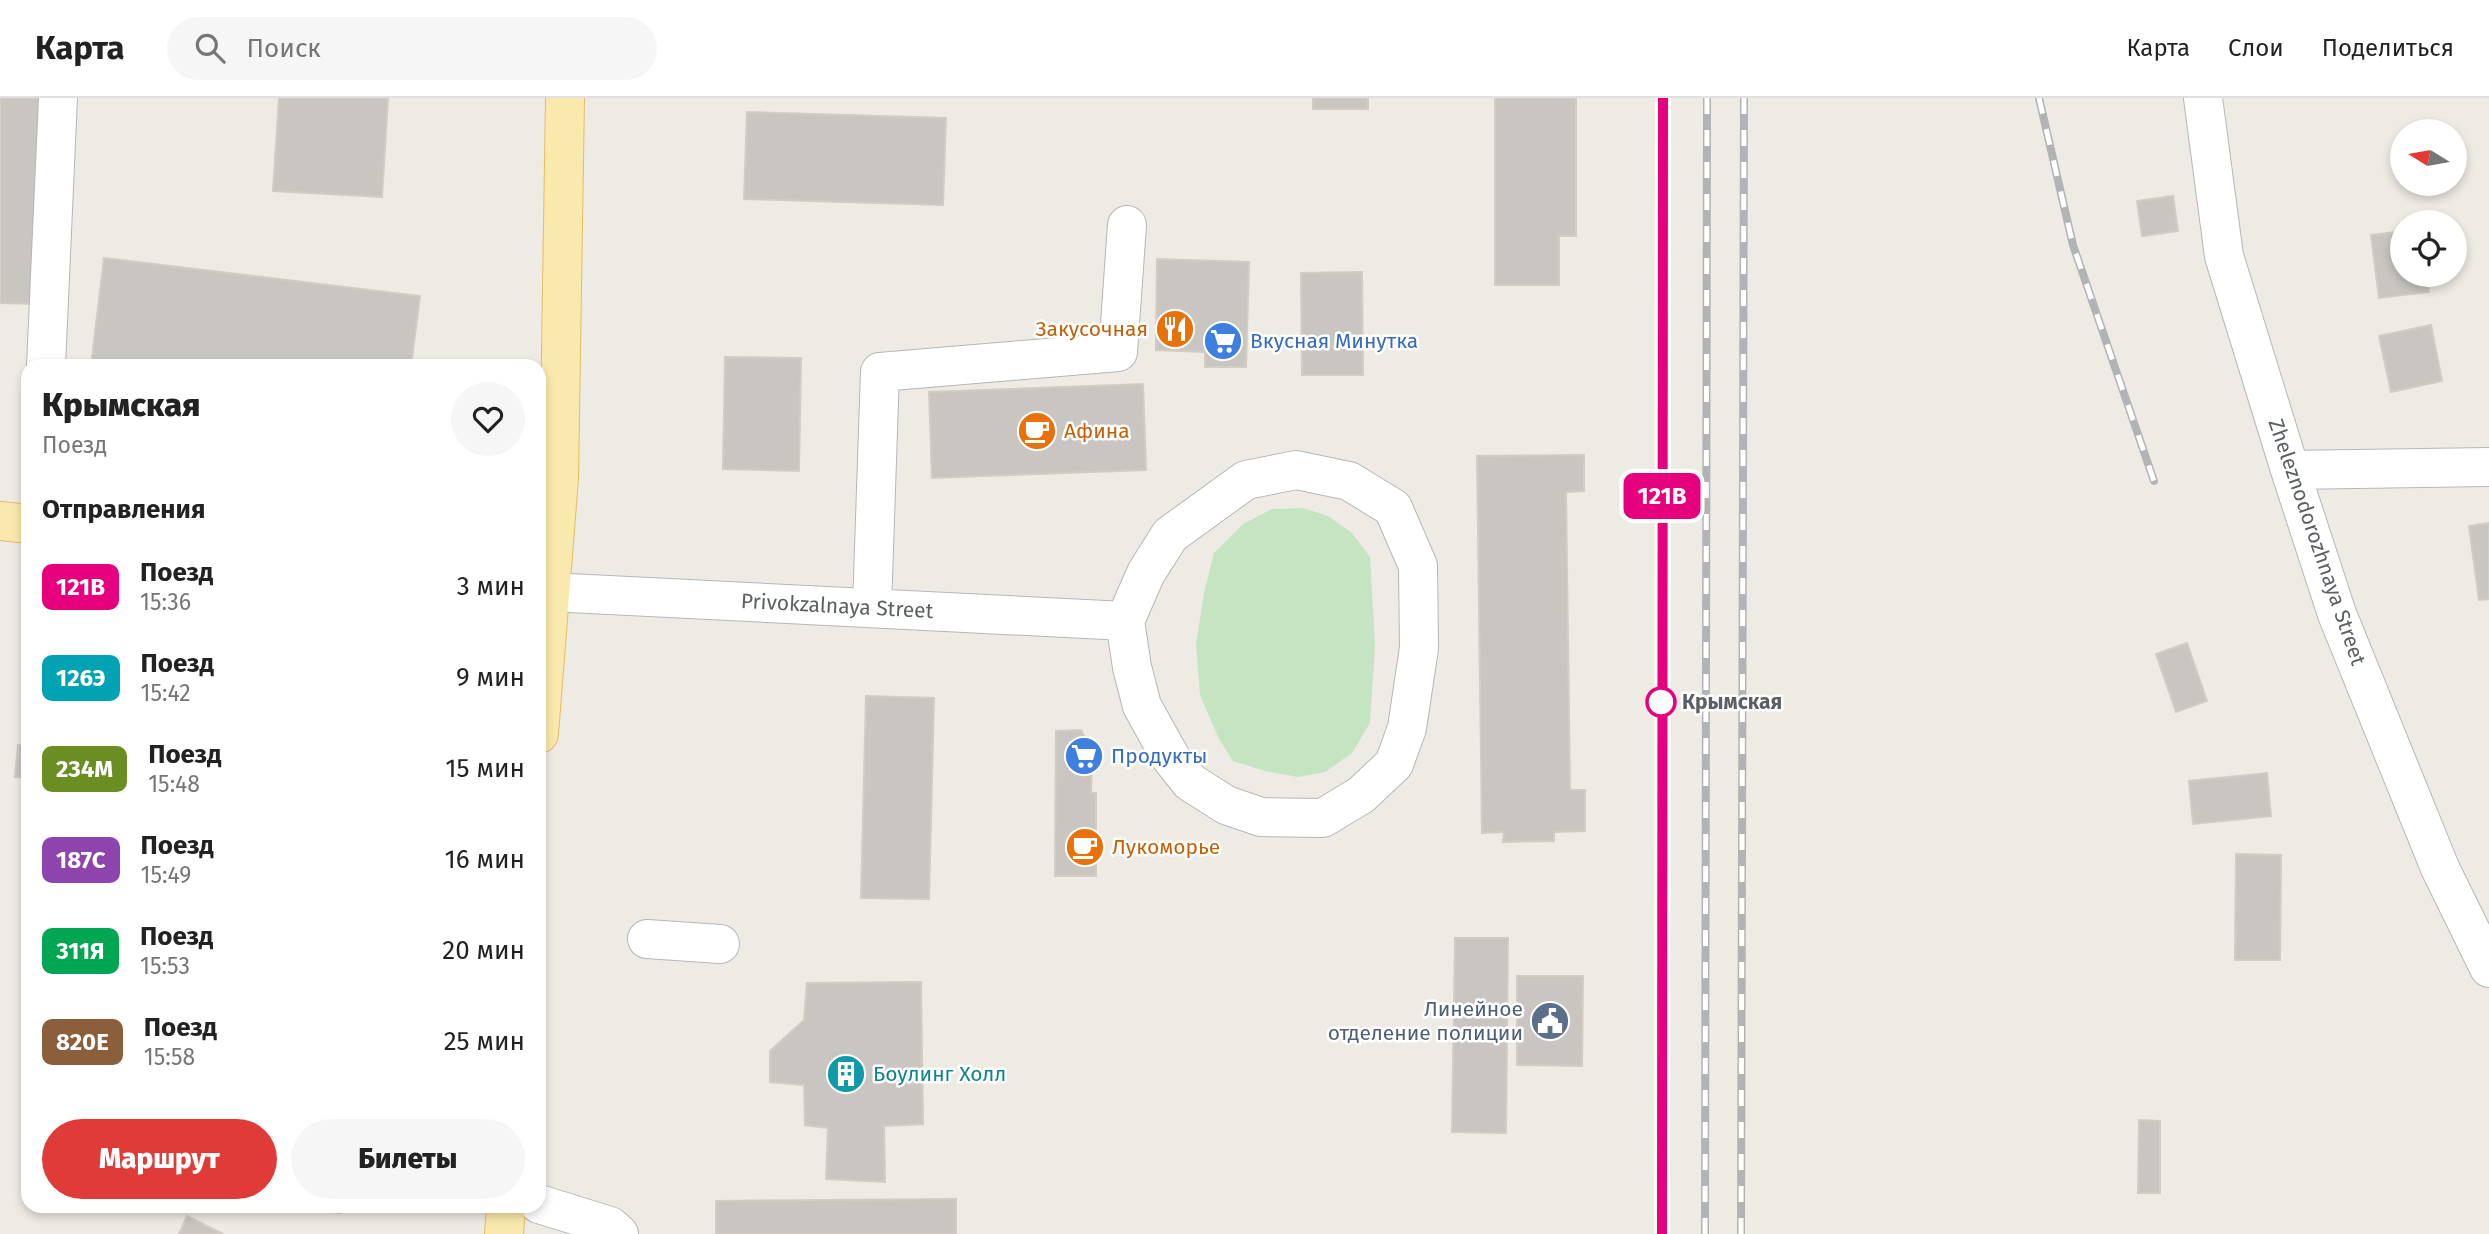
<!DOCTYPE html>
<html lang="ru">
<head>
<meta charset="utf-8">
<style>
  :root { --surface:#fff; --page:#f6f6f6; --text:#222; --muted:#767676; --line:#e0e0e0; --accent:#df3b38 }
  body { margin:0; font-family:"Fira Sans",sans-serif; background:var(--page); color:var(--text); height:100vh; display:flex; flex-direction:column; font-size:26px; white-space:nowrap }
  * { box-sizing:border-box; margin:0 }
  p { font-size:23px; color:var(--muted) }
  .icon { flex:none; width:38px; height:38px; fill:none; stroke:currentColor; stroke-width:2; stroke-linecap:round; stroke-linejoin:round }
  .map { position:relative; flex:1; overflow:hidden }
  .details { position:absolute; left:21px; top:261px; width:525px; height:854px; display:flex; flex-direction:column; background:var(--surface); border-radius:21px; box-shadow:0 4px 10px #0003 }
  .details>* { flex:none }
  .badge { padding:0 14px; border-radius:10px; font-size:24px; line-height:46px }
  .needle { width:46px; rotate:281deg }
  .tools { position:absolute; left:2390px; top:21px; display:grid; gap:14px }
  .tools a { display:grid; place-items:center; width:77px; height:77px; border-radius:50%; background:var(--surface); box-shadow:0 4px 10px #0003; font-size:35px }
  .map>.badge { position:absolute; translate:-50% -50%; box-shadow:0 0 0 4px #fff }
  h2 { padding:0 21px; font-size:26px; line-height:63px }
  .round { display:grid; place-items:center; flex:none; width:74px; height:74px; border-radius:37px; background:var(--page) }
  .overview { display:flex; align-items:center; justify-content:space-between; height:119px; padding:0 21px }
  h1 { font-size:33px; font-weight:800; line-height:52px }
  .cta { display:flex; gap:14px; margin-top:auto; padding:14px 21px }
  .cta a { flex:1; height:80px; border-radius:42px; background:var(--accent); color:#fff; font-size:28px; font-weight:800; line-height:80px; text-align:center }
  .cta a+a { background:var(--page); color:var(--text) }
  ul { padding:0; list-style:none }
  li { display:flex; align-items:center; gap:21px; height:91px; padding:0 21px }
  li div { flex:1 }
  li b { display:block; font-size:26px }
  li em { font-style:normal }
  li .badge { min-width:77px; font-weight:700; text-align:center }
  header { display:flex; align-items:center; gap:42px; box-sizing:border-box; height:98px; padding:0 35px; background:var(--surface); border-bottom:2px solid var(--line) }
  header strong { font-size:33px }
  nav { display:flex; gap:38px; margin-inline-start:auto; font-size:24px }
  .search { width:490px; height:63px; background:var(--page); display:flex; align-items:center; gap:18px; box-sizing:border-box; padding:0 24px; border-radius:38px; color:var(--muted); font-size:26px }
  .map>svg:first-child { display:block }
  .green { fill:#c4e4c2 }
  .building { fill:#c9c6c1; stroke:#d2ccc3; stroke-width:2 }
  .lines { fill:none; stroke-linecap:round; stroke-linejoin:round }
  .minor-casing { stroke:#b4b7ba; stroke-width:40 }
  .major-casing { stroke:#e9bb61; stroke-width:40 }
  .minor { stroke:#fff; stroke-width:38 }
  .major { stroke:#fae9ac; stroke-width:38 }
  .rail-casing { stroke:#b2b3b4; stroke-width:8 }
  .rail { stroke:#fff; stroke-width:5; stroke-dasharray:16; stroke-linecap:butt }
  .line-casing { stroke:#fff; stroke-width:16 }
  .line { stroke:#e6007e; stroke-width:10 }
  .stop-dot { fill:#fff; stroke:#e6007e; stroke-width:3.5 }
  .labels { text-anchor:middle; dominant-baseline:central; stroke-width:5; stroke-linejoin:round; paint-order:stroke }
  .food-label { font-size:21px; fill:#c56008; stroke:#fff; text-anchor:start }
  .shop-label { font-size:21px; fill:#366cbe; stroke:#fff; text-anchor:start }
  .street-label { font-size:21px; fill:#5c6064; stroke:#fff }
  .stop-label { font-size:21px; font-weight:bold; fill:#5c6064; stroke:#fff; text-anchor:start }
  .service-label { font-size:21px; fill:#4e5e75; stroke:#fff; text-anchor:end }
  .culture-label { font-size:21px; fill:#0d838f; stroke:#fff; text-anchor:start }
</style>
</head>
<body>
<header>
<strong>Карта</strong>
<div class="search"><svg class="icon" aria-label="search" viewBox="0 0 24 24"><circle cx="10" cy="10" r="6"/><path d="M15 15l6 6"/></svg>Поиск</div>
<nav><a>Карта</a><a>Слои</a><a>Поделиться</a></nav>
</header>
<div class="map">
<svg width="2489" height="1136" viewBox="0 0 2489 1136">
  <rect width="100%" height="100%" fill="#eeebe4"/>
  <path class="green" d="M1303,410l25,8 24,17 18,24 5,89 -5,77 -18,30 -27,19 -27,5 -33,-6 -32,-10 -14,-22 -19,-44 -4,-51 8,-51 10,-40 29,-29 29,-15z"/>
  <path class="building" d="M0,0h46l-6,206 -40,-1z
    M279,0h109l-6,99 -109,-6z
    M1313,0h55v11h-55z
    M1495,0h81v138h-17v49h-64z
    M747,14l199,6 -3,87 -199,-6z
    M2173,98l5,35 -36,5 -5,-35z
    M2403,133v44h24l2,17 -50,6 -8,-63z
    M104,160l316,38 -9,70h-320z
    M1157,161l92,3 -3,105h-41v-15l-49,-2z
    M1362,174l1,103h-61l-1,-102z
    M2431,227l11,56 -51,11 -12,-56z
    M725,259l76,1 -2,113 -76,-2z
    M1143,286l3,86 -214,8 -3,-86z
    M1584,357v36l-18,1 4,298h15v41l-31,1v9l-51,1 1,-10 -22,1 -5,-377z
    M2489,425v76l-10,1 -10,-74z
    M2187,545l20,58 -31,11 -20,-58z
    M866,598l68,2 -5,201 -68,-1z
    M1081,632l11,21 -1,42h5v83h-41l1,-145z
    M18,647l10,1v32l-13,-1z
    M2267,675l4,43 -78,8 -4,-43z
    M2236,756l45,1 -1,105h-45z
    M1455,840h53l-2,195 -54,-1z
    M1517,878h66l-1,90 -65,-1z
    M921,884l2,142 -39,2 1,56 -59,-3 2,-51 -23,-3 -1,-40 -34,-3v-31l34,-31 3,-37z
    M2139,1022l21,1v72h-22z
    M956,1101v35h-240v-33z
    M288,1108h53l-1,7z
    M187,1118l36,18h-44z"/>
  <g class="lines">
    <g class="minor-casing">
      <path id="minor" d="M2203,0l21,158 66,214 47,144 103,254 49,100
        M46,268l12,-268
        M1296,372l53,11 44,27 25,58 1,82 -12,80 -13,36 -33,31 -38,23 -62,-1 -35,-12 -36,-23 -19,-24 -29,-52 -10,-39 -7,-46 21,-48 24,-38 76,-55z
        M2290,372l199,-3
        M549,494l576,29
        M872,509l8,-235 238,-20 9,-127
        M647,841l73,5
        M539,1106l71,22 9,8"/>
    </g>
    <g class="major-casing">
      <path id="major" d="M0,423l28,3
        M539,636l20,-256 6,-380
        M504,1136l2,-28"/>
    </g>
    <use href="#minor" class="minor"/>
    <use href="#major" class="major"/>
    <g class="rail-casing">
      <path id="rail" d="M2039,0l34,147 81,236
        M1662,1136l1,-1136
        M1705,1136l2,-1136
        M1741,1136l3,-1136"/>
    </g>
    <use href="#rail" class="rail"/>
  </g>
  <g class="lines">
    <g class="line-casing">
      <path id="line" d="M1662,1136l1,-1136"/>
    </g>
    <use href="#line" class="line"/>
  </g>
  <defs>
    <g id="restaurant-disc" transform="scale(2.0125)"><circle r="9.5" fill="#e8710a" stroke="#fff"/><path d="M-5-6h1v4h1v-4h1v4h1v-4h1v5L-1.5 .5V6h-2V.5L-5-1ZM5-6V6H3V1.5H1.5Q1.5-4 5-6Z" fill="#fff"/></g>
    <g id="supermarket-disc" transform="scale(2.0125)"><circle r="9.5" fill="#3f7fe0" stroke="#fff"/><path d="M-6-5.5h2.5l.6 2H6L4.5 2H-2.5L-4.4-4H-6ZM-1.5 3.2a1.3 1.3 0 1 0 .1 0ZM3 3.2a1.3 1.3 0 1 0 .1 0Z" fill="#fff"/></g>
    <g id="cafe-disc" transform="scale(2.0125)"><circle r="9.5" fill="#e8710a" stroke="#fff"/><path d="M-5.5-4.5H6V0H3Q3 3.5 0 3.5H-2.5Q-5.5 3.5-5.5 0ZM3-3.2v2h1.7v-2ZM-6 4.5H4V6H-6Z" fill="#fff"/></g>
    <g id="civic-disc" transform="scale(2.0125)"><circle r="9.5" fill="#5c6f8a" stroke="#fff"/><path d="M-.6-6.5H3V-4.5H.6V-3L4-1V1h2V6H-6V1h2V-1L-.6-3ZM-1.2 2.5V6h2.4V2.5Z" fill="#fff"/></g>
    <g id="building-disc" transform="scale(2.0125)"><circle r="9.5" fill="#0f9aa8" stroke="#fff"/><path d="M-4-6H4V6H1V3H-1V6H-4ZM-2.5-4.3h1.7v1.8h-1.7ZM.8-4.3h1.7v1.8H.8ZM-2.5-1h1.7V.8h-1.7ZM.8-1h1.7V.8H.8Z" fill="#fff"/></g>
  </defs>
  <g fill-rule="evenodd">
    <use href="#restaurant-disc" x="1175" y="231"/>
    <use href="#supermarket-disc" x="1223" y="243"/>
    <use href="#cafe-disc" x="1037" y="333"/>
    <use href="#supermarket-disc" x="1084" y="658"/>
    <use href="#cafe-disc" x="1085" y="749"/>
    <use href="#civic-disc" x="1550" y="923"/>
    <use href="#building-disc" x="846" y="976"/>
  </g>
  <circle class="stop-dot" cx="1661" cy="604" r="14"/>
  <g class="labels">
    <g class="food-label">
      <text x="1148" y="231" text-anchor="end">Закусочная</text>
      <text x="1064" y="333">Афина</text>
      <text x="1112" y="749">Лукоморье</text>
    </g>
    <g class="shop-label">
      <text x="1250" y="243">Вкусная Минутка</text>
      <text x="1111" y="658">Продукты</text>
    </g>
    <g class="street-label">
      <text transform="translate(2317 444) rotate(71)">Zheleznodorozhnaya Street</text>
      <text transform="translate(837 508) rotate(3)">Privokzalnaya Street</text>
    </g>
    <g class="stop-label">
      <text x="1682" y="604">Крымская</text>
    </g>
    <g class="service-label">
      <text x="1523" y="911">Линейное<tspan x="1523" dy="24">отделение полиции</tspan></text>
    </g>
    <g class="culture-label">
      <text x="873" y="976">Боулинг Холл</text>
    </g>
  </g>
</svg>
<div class="tools">
<a><svg class="needle" viewBox="-14 -14 28 28"><path d="M0-13l5 13h-10z" fill="#e53935"/><path d="M0 13l5-13h-10z" fill="#767676"/></svg></a>
<a><svg class="icon" aria-label="locate" viewBox="0 0 24 24"><circle cx="12" cy="12" r="6"/><path d="M12 2v4M12 18v4M2 12h4M18 12h4"/></svg></a>
</div>
<b class="badge" style="left:1662px;top:398px;background:#e6007e;color:#fff">121В</b>
<section class="details">
<div class="overview"><div><h1>Крымская</h1><p>Поезд</p></div><a class="round"><svg class="icon" aria-label="heart" viewBox="0 0 24 24"><path d="M12 20l-8-8c-3-5 5-10 8-4 3-6 11-1 8 4z"/></svg></a></div>
<h2>Отправления</h2>
<ul>
<li><span class="badge" style="background:#e6007e;color:#fff">121В</span><div><b>Поезд</b><p>15:36</p></div><em>3 мин</em></li>
<li><span class="badge" style="background:#00a3b4;color:#fff">126Э</span><div><b>Поезд</b><p>15:42</p></div><em>9 мин</em></li>
<li><span class="badge" style="background:#6b8e23;color:#fff">234М</span><div><b>Поезд</b><p>15:48</p></div><em>15 мин</em></li>
<li><span class="badge" style="background:#8e44ad;color:#fff">187С</span><div><b>Поезд</b><p>15:49</p></div><em>16 мин</em></li>
<li><span class="badge" style="background:#00a651;color:#fff">311Я</span><div><b>Поезд</b><p>15:53</p></div><em>20 мин</em></li>
<li><span class="badge" style="background:#8b5e3c;color:#fff">820Е</span><div><b>Поезд</b><p>15:58</p></div><em>25 мин</em></li>
</ul>
<div class="cta"><a>Маршрут</a><a>Билеты</a></div>
</section>
</div>
</body>
</html>
